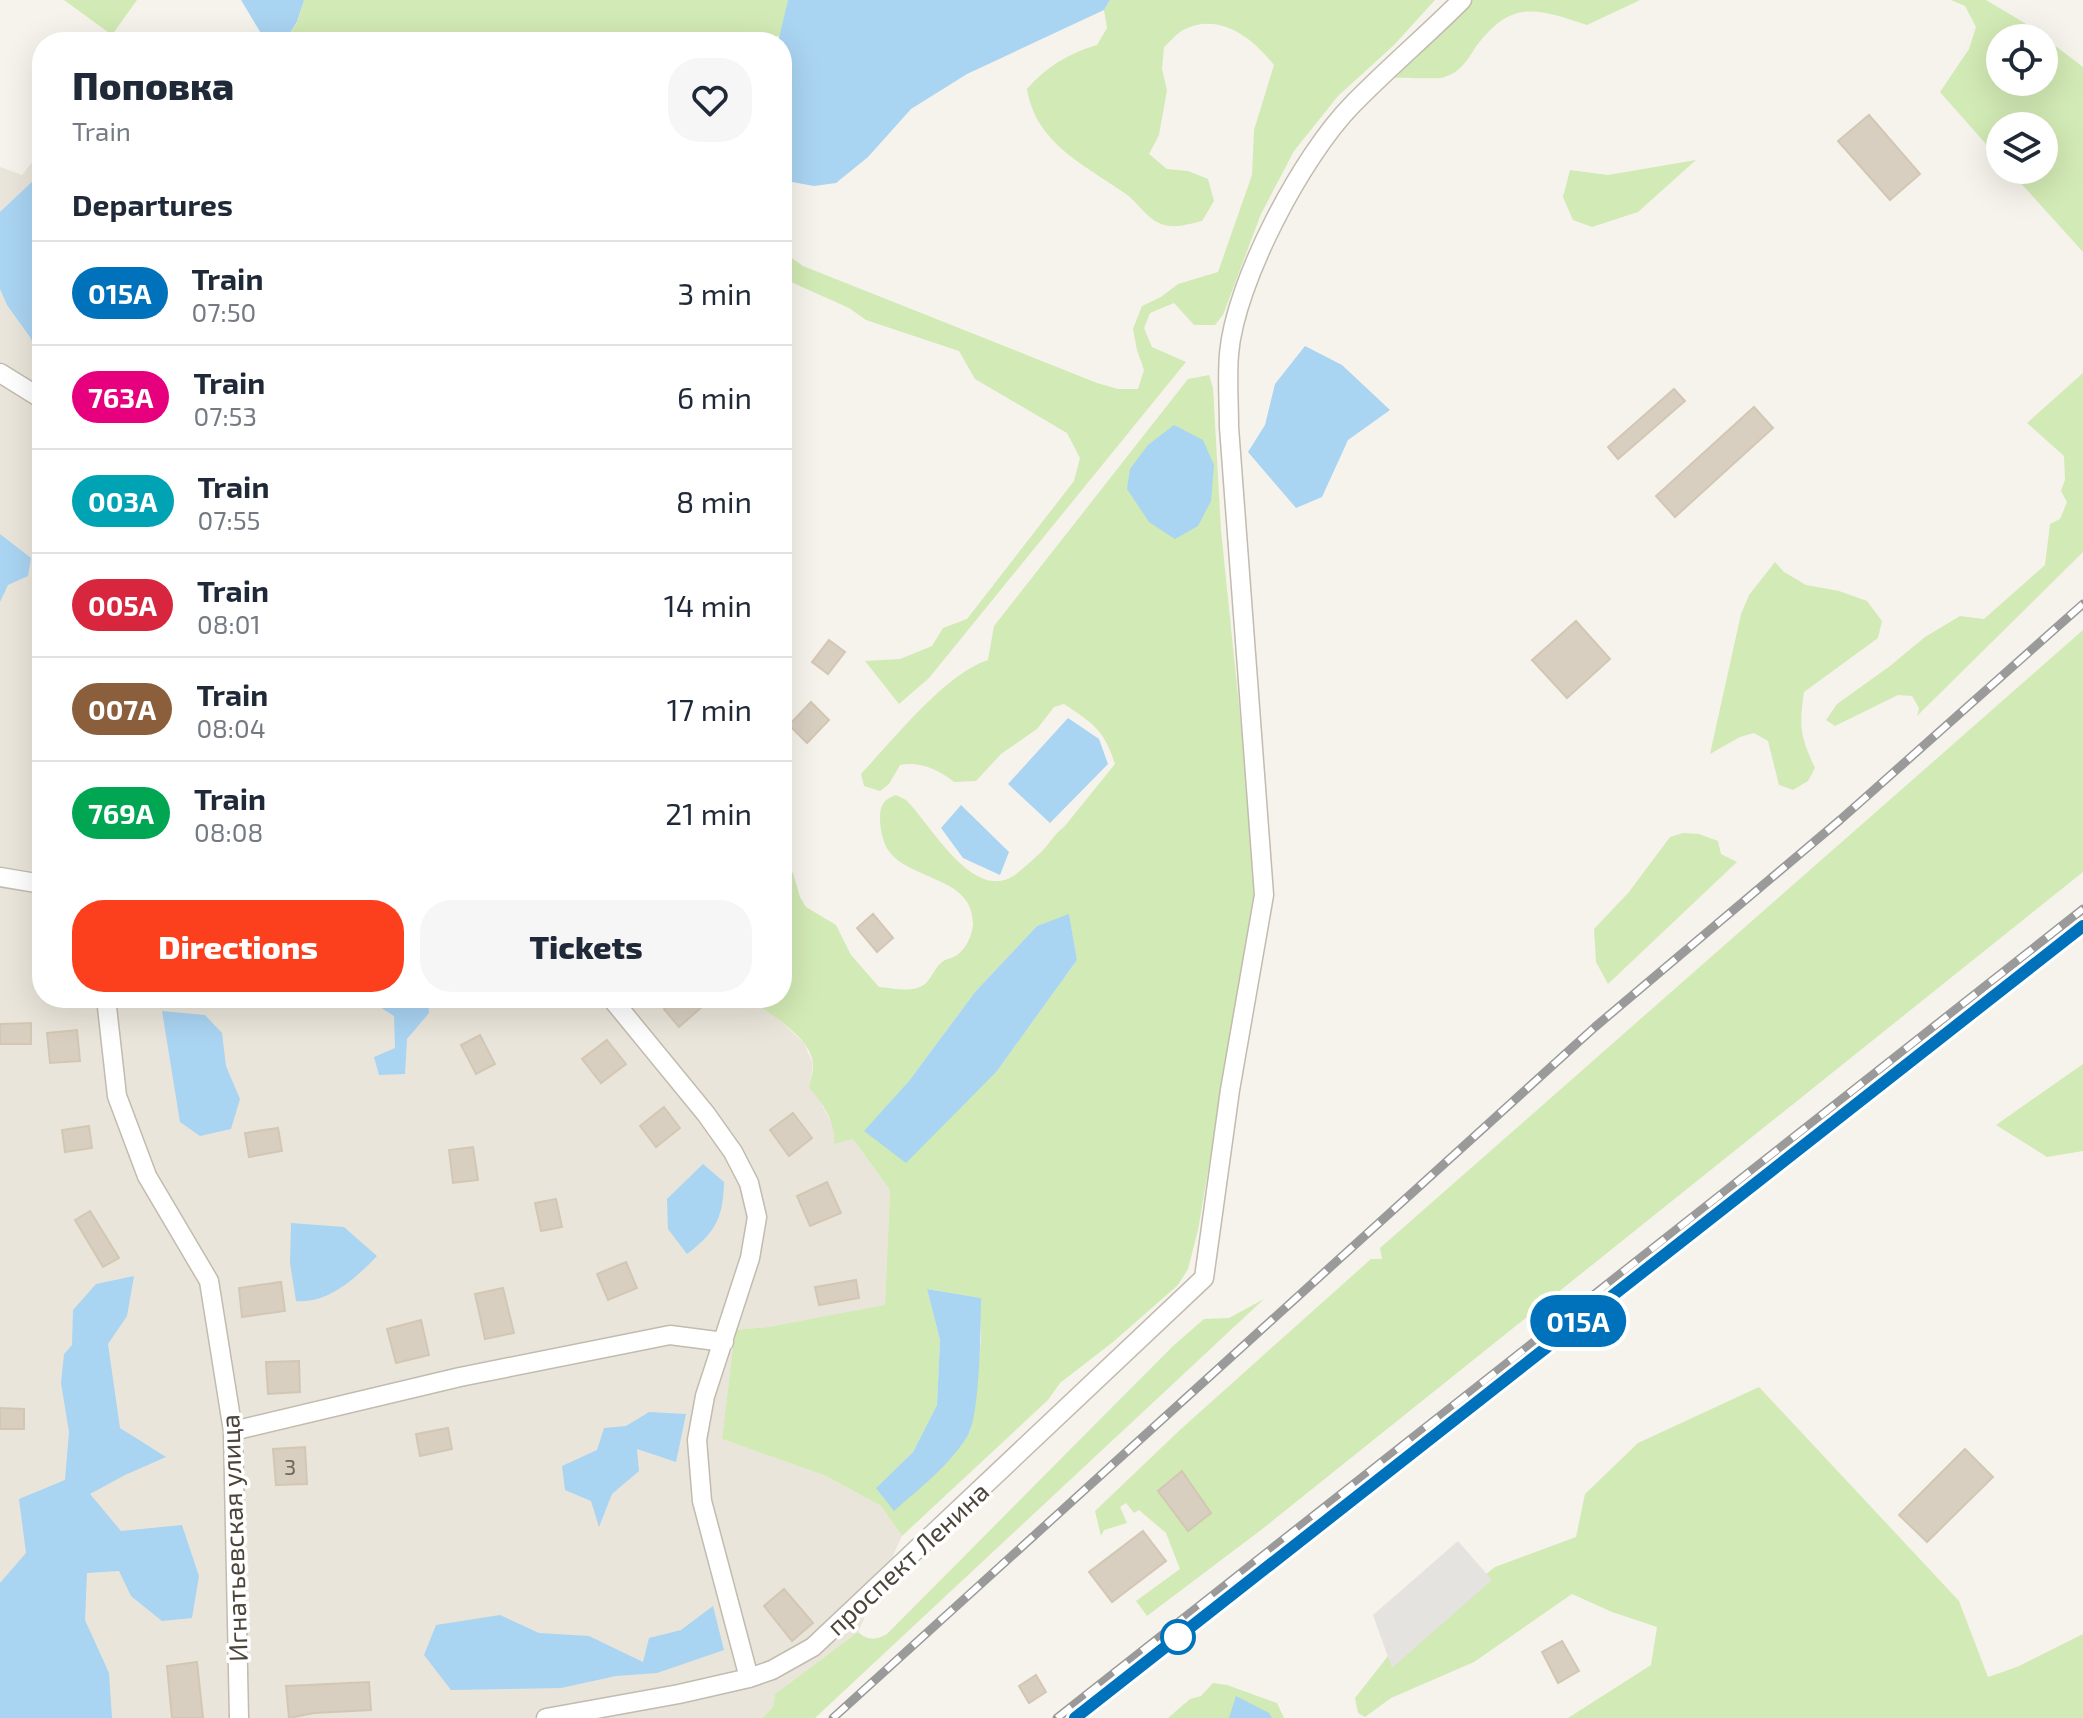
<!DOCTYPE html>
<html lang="en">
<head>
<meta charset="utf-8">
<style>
  :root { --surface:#fff; --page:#f6f6f7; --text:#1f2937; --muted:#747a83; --line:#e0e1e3; --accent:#fc3f1d }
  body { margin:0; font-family:"Exo 2",sans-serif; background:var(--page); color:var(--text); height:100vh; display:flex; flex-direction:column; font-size:30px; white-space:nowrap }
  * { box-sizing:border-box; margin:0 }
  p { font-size:26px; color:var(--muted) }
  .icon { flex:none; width:44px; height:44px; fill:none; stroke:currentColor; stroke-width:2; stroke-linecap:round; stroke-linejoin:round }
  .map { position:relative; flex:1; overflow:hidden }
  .drawer { position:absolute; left:32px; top:32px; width:760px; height:976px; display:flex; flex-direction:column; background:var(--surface); border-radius:32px; box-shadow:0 8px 32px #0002 }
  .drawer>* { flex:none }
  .badge { padding:0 16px; border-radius:26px; font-size:28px; line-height:52px }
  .buttons { position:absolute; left:1986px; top:24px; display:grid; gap:16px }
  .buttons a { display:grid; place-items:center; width:72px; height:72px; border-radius:50%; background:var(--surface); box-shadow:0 8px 32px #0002; font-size:40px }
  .map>.badge { position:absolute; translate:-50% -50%; box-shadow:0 0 0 4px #fff }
  h2 { padding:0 40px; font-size:30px; line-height:72px }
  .round { display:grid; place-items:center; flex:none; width:84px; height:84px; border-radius:32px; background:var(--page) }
  .head { display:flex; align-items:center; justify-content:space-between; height:136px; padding:0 40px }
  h1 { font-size:38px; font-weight:800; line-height:60px }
  .button { display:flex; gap:16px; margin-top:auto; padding:16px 40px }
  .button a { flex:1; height:92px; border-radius:32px; background:var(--accent); color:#fff; font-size:32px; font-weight:800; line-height:92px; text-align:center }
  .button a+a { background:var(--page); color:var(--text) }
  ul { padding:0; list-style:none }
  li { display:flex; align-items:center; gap:24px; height:104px; padding:0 40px; border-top:2px solid var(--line) }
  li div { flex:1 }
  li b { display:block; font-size:30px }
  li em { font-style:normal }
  li .badge { min-width:88px; font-weight:700; text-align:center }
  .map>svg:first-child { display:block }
  .residential { fill:#eae5da }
  .green { fill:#d2eab5; fill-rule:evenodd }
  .parking { fill:#e5e3e0 }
  .water { fill:#a9d4f2 }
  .building { fill:#d8cfc1; stroke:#d3c7b4; stroke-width:2 }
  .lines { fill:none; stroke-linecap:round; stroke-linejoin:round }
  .minor-casing { stroke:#c2bbae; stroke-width:21 }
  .minor { stroke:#fff; stroke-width:18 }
  .rail-casing { stroke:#9a9a9a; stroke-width:9 }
  .rail { stroke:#fff; stroke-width:6; stroke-dasharray:18; stroke-linecap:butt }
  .line-casing { stroke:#fff; stroke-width:18 }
  .line { stroke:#0072bc; stroke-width:12 }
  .stop-dot { fill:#fff; stroke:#0072bc; stroke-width:4 }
  .labels { text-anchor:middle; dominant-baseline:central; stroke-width:7; stroke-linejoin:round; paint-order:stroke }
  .number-label { font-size:22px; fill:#6e675b }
  .street-label { font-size:26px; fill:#4b4439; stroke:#fff }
</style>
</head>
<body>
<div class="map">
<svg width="2083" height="1718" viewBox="0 0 2083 1718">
  <rect width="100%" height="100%" fill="#f6f3ec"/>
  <path class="residential" d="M42,150v848h705l27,17 30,28 9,21 -4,24 8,7 19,37 -1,11 18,-4 37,51 -5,116 -117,21 -33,3 -13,109 104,37 55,30 21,30 -44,96 -83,62 -2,13 -11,11h-762v-1551l22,8z"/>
  <path class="green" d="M64,0h73l-25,35z
    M304,0h484l-7,35 -20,7h-477l13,-19z
    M1110,0h325l-41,45 -56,51 -44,55 -33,63 -38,101 -8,10h-21l-20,-22 -24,10 -6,15 8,19 34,15 -257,316 -30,26 -34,-43 35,-2 32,-13 11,-18 24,-9 107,-138 6,-23 -13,-25 -92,-54 -16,-28 -93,-31 -17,-12 -67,-30v-27l21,15 294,117 21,6h20l6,-19 -7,-20 -4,-21 9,-23 19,-9 17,-13 40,-12 34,-97 2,-45 20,-65c-21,-27 -55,-54 -91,-35 -7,4 -13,12 -19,17l-2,22 5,21 -8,45 -10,19 18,15 21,2 20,8 6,22 -12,20c-13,3 -29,9 -43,2 -12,-5 -22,-21 -33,-29 -41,-29 -90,-50 -99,-105 19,-22 42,-36 70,-44l10,-17 -3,-18z
    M1470,0h170l-53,25c-53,-18 -76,-25 -112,23 -8,13 -15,24 -30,29 -7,3 -43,0 -54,1l51,-44z
    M1951,0h35l42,25 55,42v185l-74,-82h35v-44h-44v34l-60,-68 29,-43 7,-22 -11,-21zM2000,38h44v44h-44z
    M1696,160l-58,52 -46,15 -19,-7 -10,-23 7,-27 38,5z
    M2083,373v179l-166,164 2,-8 -7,-12 -14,-1 -63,31 -9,-6 11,-16 53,-38 35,-29 35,-21 24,3 61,-54 5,-41 10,-5 7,-17 -6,-11 4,-11 -1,-24 -37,-33z
    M1209,375l4,13 8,142 35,341 -2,29 -56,330 -10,39 -10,16 -65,57 -53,41 -12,17 -146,136 -21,-30 -55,-30 -104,-37 13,-109 33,-3 117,-22 5,-115 -37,-51 -19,5c3,-19 -12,-43 -25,-56 1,-8 5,-18 4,-25 -3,-27 -46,-51 -66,-65h35v-136l11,11 7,24 6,10 30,18 15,30 28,32c14,1 35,7 47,-4 6,-6 9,-15 15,-20 5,-5 11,-4 16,-8 9,-6 16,-21 16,-32 -1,-44 -54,-42 -80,-67 -10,-10 -13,-25 -13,-39 0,-13 5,-18 16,-22l10,5c24,23 67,104 109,75 4,-3 25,-21 28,-25 8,-8 11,-16 21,-23l51,-63c-11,-34 -21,-40 -51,-60l-10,3 -17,22 -36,25 -25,27 -22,1c-15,-12 -34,-21 -54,-17l-11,19 -9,7 -16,-5 -3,-12c32,-34 84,-100 127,-114l6,-34 194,-247zM1069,915l8,45 -80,111 -132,60 44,-50 66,-89 62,-66zM927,1289l54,9v43l-11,91 -94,56 37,-36 24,-47 3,-65z
    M1775,562l9,10 22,13 33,6 28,10 15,20 -4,17 -74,54c-5,35 -4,44 11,76l-7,13 -15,9 -14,-5 -11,-44 -14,-8 -14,4 -30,17 31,-140 8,-19z
    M2083,630v242l-822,658 -114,86 -11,-15 44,-32 -14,-36 -27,-23 -5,3 -8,-10 -6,4 7,16 -23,7 -3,6 -6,-25 86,-82 190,-170h11l-2,-11z
    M1683,833l16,1 19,7 3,13 16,8 -129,122 -12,-22 -2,-33 35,-37 41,-55z
    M2083,1064v87l-36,6 -51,-32z
    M1264,1299l-449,419h-53l11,-11 2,-13 83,-62c10,9 18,8 29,2l286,-288 31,-27 25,-1z
    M1759,1387l200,214 29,76 29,-10 66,-33v84h-515l83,-53 6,-38 -45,-15 -40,-18 -98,68 -83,36 -26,19 -7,-4 -3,-15 44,-56 96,-75 81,-30 9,-43 53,-51z
    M1213,1683l14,2 50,18 7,15h-116l22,-19 11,-3z"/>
  <path class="parking" d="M1458,1541l34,39 -100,88 -19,-53z"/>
  <path class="water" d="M241,0h63l-7,22 -13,20h-22v-7z
    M788,0h322l-6,10 -137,64 -56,35 -43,48 -32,26 -22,3 -22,-4 -10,-7v-133h-4z
    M42,168v194l-12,-25 -23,-32 -7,-16v-77l35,-33z
    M1305,346l37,19 48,45 -42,30 -26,57 -26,11 -48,-56 17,-27 10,-41z
    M1174,425l29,15 11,25 -3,36 -13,25 -23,13 -26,-17 -22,-33 3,-20 18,-24z
    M0,534l31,24 -3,18 -20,9 -8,17z
    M1068,718l31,21 9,25 -58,59 -42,-39z
    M961,805l48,47 -9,23 -37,-17 -22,-30z
    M1069,914l8,46 -80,111 -91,92 -42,-32 45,-50 66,-89 62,-66z
    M366,998h62l1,15 -22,26 -2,35 -26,1 -5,-18 21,-9 -1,-32z
    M162,1011l43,4 17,18 4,33 14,33 -9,30 -31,7 -20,-14z
    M703,1164l21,18c-1,36 -8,50 -37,72l-19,-25 -1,-30z
    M291,1223l53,4 33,29c-21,22 -49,48 -81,45l-6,-38z
    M134,1276l-7,40 -19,28 12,84 46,29 -41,18 -35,19 31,37 61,-6 17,51 -7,42 -30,3 -31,-25 -12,-25 -32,2 -2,47 24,53 3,45h-112v-135l26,-30 -7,-54 46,-19 4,-48 -8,-49 3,-29 8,-9 1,-35 23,-26z
    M927,1289l54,9c0,26 -1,117 -13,137 -18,30 -48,53 -74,76l-18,-23 37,-36 24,-47 3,-65z
    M649,1412l37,2 -10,48 -39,-13 2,22 -27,23 -13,33 -8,-26 -26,-11 -3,-24 35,-16 7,-22 22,-2z
    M713,1606l11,44 -67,23 -41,3 -55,12 -110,2 -27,-35 12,-30 64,-10 39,18 50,3 54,26 6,-24 32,-8z
    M1236,1696l33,17 3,5h-43z"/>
  <path class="building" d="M1869,115l51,59 -30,26 -52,-59z
    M1674,389l11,12 -67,58 -10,-12z
    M1754,407l19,21 -98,89 -19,-21z
    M1576,621l34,38 -43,39 -35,-38z
    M829,640l16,12 -17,22 -16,-12z
    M811,702l18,18 -22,23 -18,-18z
    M873,914l20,24 -16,14 -20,-24z
    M676,998h36l-33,29 -15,-18z
    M31,1023v21h-31v-20z
    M77,1030l3,31 -30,2 -3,-30z
    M480,1035l15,29 -19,10 -15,-29z
    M607,1040l19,24 -25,19 -19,-24z
    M664,1107l16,21 -24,19 -16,-21z
    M793,1113l19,25 -23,18 -19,-26z
    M89,1126l3,22 -27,4 -3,-22z
    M278,1128l4,23 -33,6 -4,-24z
    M473,1147l5,33 -25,3 -4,-33z
    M827,1182l14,31 -31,13 -13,-30z
    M556,1199l6,28 -21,4 -6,-28z
    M90,1211l29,47 -16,9 -28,-47z
    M626,1262l11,26 -29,12 -11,-26z
    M856,1280l3,18 -40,7 -4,-18z
    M281,1282l4,29 -43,6 -3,-29z
    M503,1288l11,45 -29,6 -10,-45z
    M421,1320l8,35 -33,8 -9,-34z
    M299,1361l1,31 -32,2 -2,-32z
    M0,1408l24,1v20h-24z
    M448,1428l4,21 -32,7 -4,-22z
    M305,1447l2,37 -31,1 -3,-36z
    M1965,1449l28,28 -66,65 -28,-27z
    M1182,1471l29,42 -23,18 -30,-40z
    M1143,1531l23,30 -54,41 -23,-30z
    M784,1589l29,34 -21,18 -28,-35z
    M1562,1641l17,30 -21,12 -16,-31z
    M197,1662l6,56h-31l-5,-52z
    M1036,1675l10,17 -17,11 -10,-17z
    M369,1682l2,28 -57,3 -25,5 -3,-32z"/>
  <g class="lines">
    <g class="minor-casing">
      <path id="minor" d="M0,373l42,26
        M0,877l42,7
        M106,998l11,98 30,80 62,105 24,150 6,287
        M611,998l95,116 27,38 16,31 8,34 -7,41 -45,138 -8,44 5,61 47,177
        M233,1431l227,-54 210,-42 54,7
        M546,1718l133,-24 70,-16 23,-8 41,-23 391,-369 26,-188 34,-195 -35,-468c0,-24 -2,-49 0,-73 6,-72 73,-198 123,-249 35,-36 74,-69 110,-105"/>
    </g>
    <use href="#minor" class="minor"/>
    <g class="rail-casing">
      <path id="rail" d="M1332,1514l751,-588
        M833,1718l762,-691 245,-207 243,-216
        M1057,1718l1026,-809"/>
    </g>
    <use href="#rail" class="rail"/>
  </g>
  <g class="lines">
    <g class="line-casing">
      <path id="line" d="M1075,1718l1008,-792"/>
    </g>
    <use href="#line" class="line"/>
  </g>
  <circle class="stop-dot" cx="1178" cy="1637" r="16"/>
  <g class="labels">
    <g class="number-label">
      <text x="290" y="1466">3</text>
    </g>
    <g class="street-label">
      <text transform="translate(233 1538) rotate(-92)">Игнатьевская улица</text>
      <text transform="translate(907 1558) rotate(-43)">проспект Ленина</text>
    </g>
  </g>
</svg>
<div class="buttons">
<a><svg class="icon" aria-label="locate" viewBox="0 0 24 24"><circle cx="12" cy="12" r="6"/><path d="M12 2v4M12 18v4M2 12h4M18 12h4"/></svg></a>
<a><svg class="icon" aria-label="layers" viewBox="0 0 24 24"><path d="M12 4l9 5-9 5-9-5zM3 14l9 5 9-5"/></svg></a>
</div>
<b class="badge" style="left:1578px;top:1321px;background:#0072bc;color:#fff">015А</b>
<section class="drawer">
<div class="head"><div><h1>Поповка</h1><p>Train</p></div><a class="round"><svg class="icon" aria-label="heart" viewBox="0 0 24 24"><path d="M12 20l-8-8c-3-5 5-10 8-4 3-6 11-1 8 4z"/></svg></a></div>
<h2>Departures</h2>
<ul>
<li><span class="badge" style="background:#0072bc;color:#fff">015А</span><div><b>Train</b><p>07:50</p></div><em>3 min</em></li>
<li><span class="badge" style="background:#e6007e;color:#fff">763А</span><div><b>Train</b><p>07:53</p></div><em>6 min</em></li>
<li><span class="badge" style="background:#00a3b4;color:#fff">003А</span><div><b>Train</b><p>07:55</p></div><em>8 min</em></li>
<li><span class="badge" style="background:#d7263d;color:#fff">005А</span><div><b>Train</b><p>08:01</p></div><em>14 min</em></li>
<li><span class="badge" style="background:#8b5e3c;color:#fff">007А</span><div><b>Train</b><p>08:04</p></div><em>17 min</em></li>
<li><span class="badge" style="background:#00a651;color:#fff">769А</span><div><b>Train</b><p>08:08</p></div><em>21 min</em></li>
</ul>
<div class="button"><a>Directions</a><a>Tickets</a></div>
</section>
</div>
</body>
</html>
